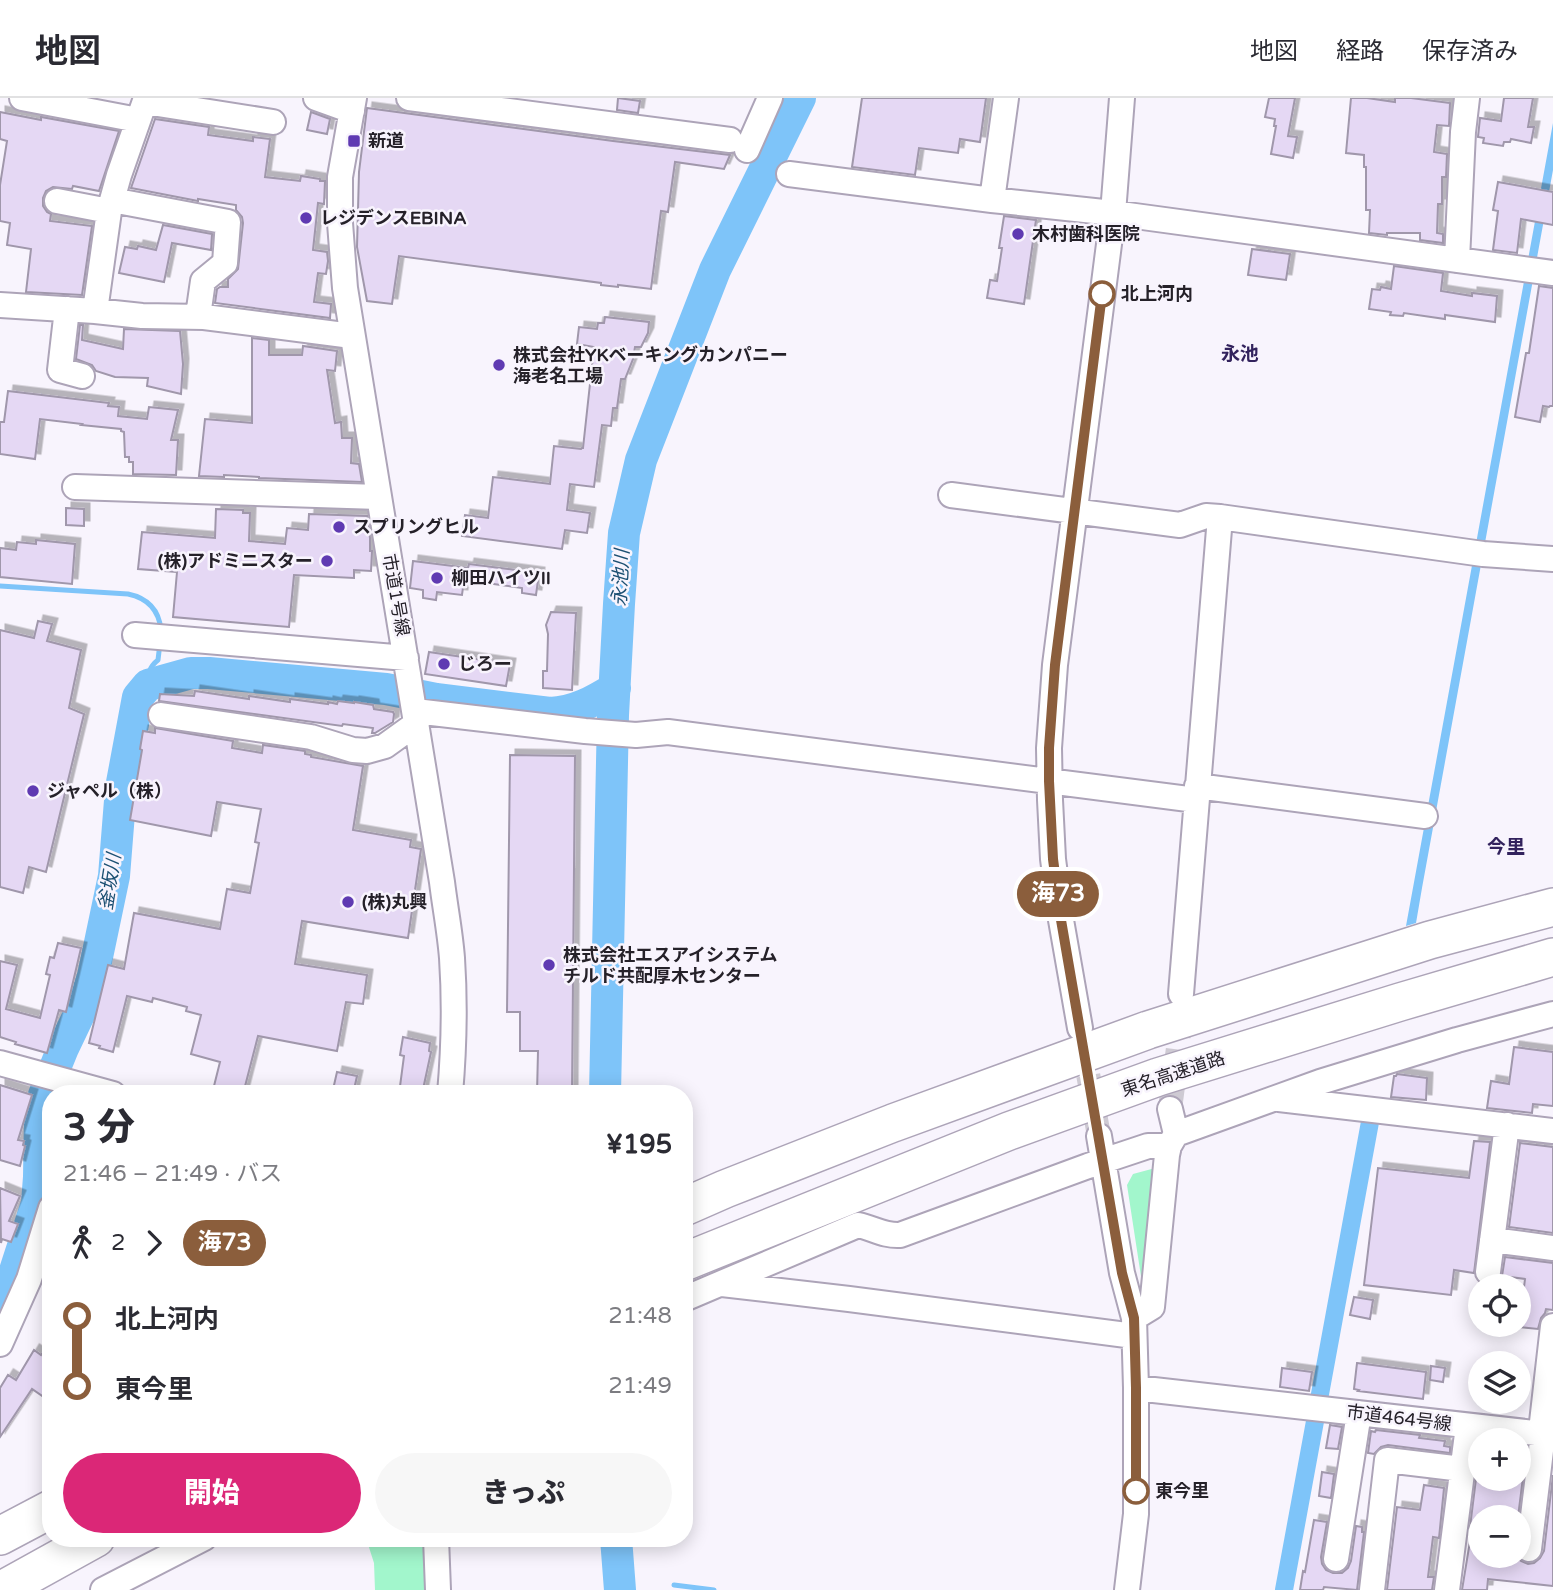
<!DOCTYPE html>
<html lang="ja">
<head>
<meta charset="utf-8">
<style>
  :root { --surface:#fff; --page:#f7f7f7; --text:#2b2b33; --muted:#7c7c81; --line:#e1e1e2; --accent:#db2777 }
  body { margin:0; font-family:"Varela Round","Noto Sans JP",sans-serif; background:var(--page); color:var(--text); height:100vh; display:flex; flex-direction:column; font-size:26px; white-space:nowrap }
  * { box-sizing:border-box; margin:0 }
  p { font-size:23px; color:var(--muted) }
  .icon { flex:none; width:38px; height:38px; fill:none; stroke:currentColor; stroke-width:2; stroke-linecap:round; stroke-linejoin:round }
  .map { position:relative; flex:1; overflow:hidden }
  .sheet { position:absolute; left:42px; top:987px; width:651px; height:462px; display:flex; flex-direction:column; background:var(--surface); border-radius:28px; box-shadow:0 4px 18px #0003 }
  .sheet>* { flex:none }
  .badge { padding:0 14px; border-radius:23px; font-size:24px; line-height:46px }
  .controls { position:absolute; left:1468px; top:1176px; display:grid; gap:14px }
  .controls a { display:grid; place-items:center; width:63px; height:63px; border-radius:50%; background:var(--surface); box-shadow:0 4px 18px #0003; font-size:35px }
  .map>.badge { position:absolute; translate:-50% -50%; box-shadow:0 0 0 4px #fff }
  .legs { display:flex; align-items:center; gap:10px; height:77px; padding:0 21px; font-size:23px }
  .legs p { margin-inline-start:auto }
  .summary { display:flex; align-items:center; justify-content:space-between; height:119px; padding:0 21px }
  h1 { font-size:38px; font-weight:800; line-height:52px }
  .action { display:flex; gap:14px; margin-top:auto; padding:14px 21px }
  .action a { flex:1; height:80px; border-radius:42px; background:var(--accent); color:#fff; font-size:28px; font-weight:800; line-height:80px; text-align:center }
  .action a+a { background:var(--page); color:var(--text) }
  ul { padding:0 21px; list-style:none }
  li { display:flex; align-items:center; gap:24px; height:70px; font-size:26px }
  li i { display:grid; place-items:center; width:10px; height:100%; margin:0 9px; background:currentColor }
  li i::after { content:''; width:18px; height:18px; margin:-9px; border:5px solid; border-radius:50%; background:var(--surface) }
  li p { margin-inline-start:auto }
  li:first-child i { background:linear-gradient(#0000 50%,currentColor 0) }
  li:last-child i { background:linear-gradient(currentColor 50%,#0000 0) }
  header { display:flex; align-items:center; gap:42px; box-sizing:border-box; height:98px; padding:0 35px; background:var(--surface); border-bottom:2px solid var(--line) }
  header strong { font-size:33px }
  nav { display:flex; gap:38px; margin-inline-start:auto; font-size:24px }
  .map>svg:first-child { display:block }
  .green { fill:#a2f6cc }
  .water { fill:#7ec4f9 }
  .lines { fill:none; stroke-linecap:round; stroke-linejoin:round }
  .stream { stroke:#7ec4f9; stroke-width:5 }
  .canal { stroke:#7ec4f9; stroke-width:18 }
  .river { stroke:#7ec4f9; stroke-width:32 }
  .building { fill:#e5d8f4; stroke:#a097ab; stroke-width:2; filter:url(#shadow) }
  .minor-tunnel { stroke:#cecad3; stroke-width:24; stroke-dasharray:24 12; stroke-linecap:butt }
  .minor-casing { stroke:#ada4b8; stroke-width:28 }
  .highway-casing { stroke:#ada4b8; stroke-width:40 }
  .minor { stroke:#fff; stroke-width:24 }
  .highway { stroke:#fff; stroke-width:37 }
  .line-1-casing { stroke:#fff; stroke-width:16 }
  .line-1 { stroke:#8b5e3c; stroke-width:10 }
  .poi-dot { fill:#5f3ab2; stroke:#f8f4fd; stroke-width:2.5 }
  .stop-1-dot { fill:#fff; stroke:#8b5e3c; stroke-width:3.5 }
  .labels { text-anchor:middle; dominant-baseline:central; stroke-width:5; stroke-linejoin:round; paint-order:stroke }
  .poi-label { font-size:18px; font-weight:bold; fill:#252129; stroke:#f8f4fd; text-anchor:start }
  .stop-label { font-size:18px; font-weight:bold; fill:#252129; stroke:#f8f4fd; text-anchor:start }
  .street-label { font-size:18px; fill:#252129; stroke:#f8f4fd }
  .neighbourhood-label { font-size:19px; font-weight:bold; fill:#32225d; stroke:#f8f4fd }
  .water-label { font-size:19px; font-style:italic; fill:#1c5073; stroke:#f8f4fd }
</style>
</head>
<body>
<header>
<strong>地図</strong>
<nav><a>地図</a><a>経路</a><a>保存済み</a></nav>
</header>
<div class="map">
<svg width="1553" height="1492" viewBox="0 0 1553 1492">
  <defs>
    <filter id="shadow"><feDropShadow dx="5.5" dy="-5.5" stdDeviation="0" flood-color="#0004"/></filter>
  </defs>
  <rect width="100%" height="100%" fill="#f8f4fd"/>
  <path class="green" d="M1159,1069l-15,129 -17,-111 6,-11z
    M366,1440h65l3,52h-59l-1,-27z"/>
  <path class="water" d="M1553,25v47l-131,718 -6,35 -10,3z"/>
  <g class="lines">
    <path class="stream" d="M0,488l128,8c19,4 31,16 33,36
      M148,587c0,-11 1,-18 10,-25l2,-17
      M674,1487l40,5"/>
    <path class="canal" d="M1284,1492l86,-468"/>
    <path class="river" d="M605,996l8,-379 6,-111 5,-71 17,-73 74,-190 85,-172
      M0,1210l12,-28 25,-77 2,-26 1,-64 4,-18 19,-47 22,-46 8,-26 21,-100 7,-88 17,-91 10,-12 43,-12h18l177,16 50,10 114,14c25,-1 44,-12 65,-25
      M616,1440l4,52"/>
  </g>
  <path class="building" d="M618,0l22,3 -2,12 -21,-3z
    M862,0h124l-6,44 -20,-3 -2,14 -39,-5 -4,27 -63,-8z
    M1269,0h26l-7,38 9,1 -4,21 -22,-4 5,-28h-2l1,-7 -10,-2z
    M1351,0h16l28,4v-4h16l39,5 -1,23 -12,-1 -3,27 13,2 -1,23h-4v27h-4l-1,29 6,1v9l-23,-3v-7h-33v2l-18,-2 1,-23h-4v-43h-2v-12l-18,-2z
    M1504,0h29l-5,29h6l-3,16 -20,-4 -1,3h-6l-1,4 -20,-3 1,-5 -6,-1 2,-19 21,3z
    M367,10l246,33 117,14 -6,14 -49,-7 -7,50 -7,-1 -10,78 -33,-4v2l-17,-2v-2l-202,-27 -7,48 -25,-3 -10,-54 2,-75z
    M0,14l41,8v-3l78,14 -20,60 -26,-5 -1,3 -19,-2 -7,4 -3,7v8l4,6 4,2 -1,7 42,5 -10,69 -56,-3 5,-43 -24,-4 3,-22 -10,-2v-36l7,-44 -7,-2z
    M311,14l19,7 -3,15 -20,-4z
    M155,21l54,8 -1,8 45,6v-4l17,2 -5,38 35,4 1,-5 19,3v2h5l-1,23 -6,-1 -5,47 14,2 1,9 -2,13 -8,-1 -4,29 17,2 -1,14 -115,-15 2,-14 3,-2h8v-8l10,-10 5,-46 -1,-6 -6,-7v-5l-38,-6v2l-67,-13z
    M1498,84l55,10v33l-32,-6 -4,34 -24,-3 5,-39 -5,-1z
    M1004,118l32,4 -12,84 -37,-6 3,-18 7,1 5,-33h-3z
    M163,127l49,9 -1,16 -39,-7 -8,39 -45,-9 6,-26 12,2 1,-3 18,4z
    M1252,151l38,5 -4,26 -38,-5z
    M1394,168l49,7 -2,18 31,5v-3l25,3 -2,26 -50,-7v4l-41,-6 -1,3 -13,-1 1,-3 -22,-3 3,-20 8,1 1,-3 10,2z
    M1539,188l14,2v118h-3l-1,1 -6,-1 -3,16 -25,-5 11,-64h3z
    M605,219l44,5 -1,11 -7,14h-6l-2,12 -8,20h-4l-4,29h-4l-2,18 -9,-1 -8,62 -24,-3 -3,26 23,3 -3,20 -22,-3 -3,19 -100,-13 3,-21 23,3 5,-41 57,7 4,-38 27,3 1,-1h1l11,-101 -17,-3 2,-17 18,2 1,-6h6z
    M80,227h3l-1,15 41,9 1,-20 56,2 3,33 -2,30 -34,-8 1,-8 -33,-1 -19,-6 -4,-6 -16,-6z
    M252,240l17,2v15h33l1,-9 34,5 -2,20 -8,-1 8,53 6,-1 1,16h10l-1,25 8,1 3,18 -103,-4v-1l-35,-2v2l-25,-1 6,-57 47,4z
    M8,293l101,12 -1,3 11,1 -1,9 29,3 2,-12 29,3 -7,30h7l-2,35 -43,-1v-12h-4v-5h-4l-1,-25 -3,-1v-2l-40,-4 1,-1 -42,-5 -5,40 -35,-5v-32h4z
    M66,410l18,1v17l-18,-1z
    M216,411l27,1v3h7l-1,28 36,3 2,-16 21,2 1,-16 58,2 3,22v13h2l-1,20 -17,-1v8l-60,-3 -5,52 -116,-10 4,-45 -39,-3 4,-37 73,6z
    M36,442l39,4 -3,40 -72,-7v-29l16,2 1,-8 19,2z
    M413,463l55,7 1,-4 70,9 -3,22 -14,-2v-5l-58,-8 -2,15 -25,-3 -1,8 -13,-2v-8l-13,-2z
    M551,514l25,1 -4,77 -29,-2v-17h4l1,-37 -2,-9z
    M38,523l14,3 -5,17 34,9 -12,58 15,6 -38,158 -17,-5 -6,26 -23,-6v-257l34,8z
    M429,554l81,12 -4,22 -81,-12z
    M195,593l54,8v-3l41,6v-3l38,5v-2l9,2 1,-3 16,2v-1l19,3 1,4 19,3 1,2 -1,8 -18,11h-3l1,-5 -30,-4 -1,2 -183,-25 1,-7 34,2z
    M155,630l78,13 -1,7 30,5 1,-8 42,6v3l6,1v2l52,9 -10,64 58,10 -1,7 11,2 -13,89 -106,-17 -7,43 72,11 -4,29 -17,-2 -9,49 -79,-15 -15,58h-31l8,-32 -29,-8 10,-39 -15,-4 1,-4 -34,-9 -1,4 -25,-6 -14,56 -14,-4 1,-2 -11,-3 19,-78 16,4 10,-56 86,16 7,-40 23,4 9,-50 -4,-1 6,-33 -44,-7 -6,34 -81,-16 12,-70 -2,-1 3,-18 12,2z
    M510,657l65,1 -3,338h-35l1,-43h-18v-39h-13z
    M58,845l23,5 -15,64 -7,-2 -12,43 -32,-9 1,-2 -16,-5v-76l17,4 -11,44 34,9 10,-43 -4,-1 4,-17 4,1z
    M403,939l27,6 -1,8 2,1 -9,42h-23l5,-38 -4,-1z
    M1514,949l39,5v54l-20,-2 -1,9 -45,-5 4,-27 18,3z
    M337,974l20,4 -4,18h-21z
    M1397,976l30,4 -1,22 -35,-3 3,-21h2z
    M0,987l32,10 -14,45 6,1 -1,4 2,1 -5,20 -20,-6z
    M1474,1043l16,1 -16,131 -20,-3 -3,25 -87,-10 14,-117 91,10z
    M1520,1045l33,4v86l-44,-6z
    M0,1090l20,8 -11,25 9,3 -7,18 -9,-3 -1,4z
    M1505,1159l48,6v47l-7,-1 -1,4 -4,5 -3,11 -19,-2 6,-48 -23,-3z
    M1354,1199l19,3 -3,19 -20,-4z
    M51,1243v61l-19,-13 -32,48v-49l8,-13 8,5 18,-30 7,5z
    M1357,1265l69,9 -3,27 -65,-8 1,-1 -5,-1z
    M1431,1268l14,2 -2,14 -13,-2z
    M1282,1270l30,4 -3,19 -29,-4z
    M1330,1327l12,2 -4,22 -12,-1z
    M1376,1332l44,5 -1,3 26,3 -1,5 6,1v6l-62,-8 -7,2 -7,7 -6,-1 3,-22 4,1z
    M1519,1354l7,1 -8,64h-38v39h36l5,5 7,3 6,-1 6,-5 4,-7 9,-76v111l-65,-7 -1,11h-25l9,-55h-2l7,-56h43z
    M1322,1374l12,2 -3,24 -12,-2z
    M1424,1387l20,3 -5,50 -6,-1 -5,40h6l-2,13h-45l10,-83 23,3z
    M1314,1422l13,2 -6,35 1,7 4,6 7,3h9l6,-5 3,-7 5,-35 6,1v5h2l-7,58 -33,-3 -1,3h-23l3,-19 2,1z"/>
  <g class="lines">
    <path class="minor-tunnel" d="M1082,942l17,96
      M1170,1011l8,-61 2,-40"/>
    <g class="minor-casing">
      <path id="minor" d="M22,0l116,22
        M316,0l36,13
        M354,0l-14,79v46l5,65 97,594c3,25 8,50 10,76 3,45 2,90 -2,136
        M409,0l321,42
        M145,4l128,20
        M747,52l23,-52
        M789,76l203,26 121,13 440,60
        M112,102l116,22 -3,41 -22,18 -5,35
        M992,102l14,-102
        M57,103l52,10
        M1457,162l6,-128 4,-34
        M0,207l95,6 47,5 62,1 148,19
        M67,211l-7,61 22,6
        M95,213l14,-100 10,-36 27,-77
        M75,389l304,10
        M951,397l229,30 26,-9 14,1 263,37 70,5
        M135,537l271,23
        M415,613l170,20 51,4 32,-3 528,68
        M161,617l150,22 42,13 14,1 18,-5 32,-23
        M1197,688l228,30
        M1181,896l39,-477
        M1080,930l-19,-108 -8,-61 -3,-59 -1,-52 6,-83 58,-452 9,-115
        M0,965l113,31
        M1279,1001l274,32
        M1176,1036l144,-52 137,-42 96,-26
        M1099,1038l23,137 12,45 2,70v126l-9,76
        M1492,1142l61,8
        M1488,1174l19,-147
        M722,1186l127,15 285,37
        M684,1201l174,-74c15,3 26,11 42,10l188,-69 60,-20h21
        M1134,1220l18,-11 15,-152 2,-9 7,-12 -6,-25
        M0,1246l29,-65 22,-71
        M1136,1290l417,47
        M436,1440l2,52
        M1529,1451l14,-115 -1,-12 11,-96
        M1336,1461l23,-146
        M103,1492l101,-52
        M1372,1492l15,-130 75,9
        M1447,1492l21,-164"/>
    </g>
    <g class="highway-casing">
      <path id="highway" d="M684,1109l41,-18 168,-66 255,-93 282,-90 123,-33
        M684,1164l325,-131 149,-54 242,-75 153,-45
        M0,1438l51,-27
        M2,1492l94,-52"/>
    </g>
    <use href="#minor" class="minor"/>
    <use href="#highway" class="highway"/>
  </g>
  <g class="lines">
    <g class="line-1-casing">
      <path id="line-1" d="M1102,196l-47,371 -6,83v33l4,78 8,61 61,353 12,45 2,70v103"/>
    </g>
    <use href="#line-1" class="line-1"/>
  </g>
  <g class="poi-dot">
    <rect x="347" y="36" width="14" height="14" rx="3.5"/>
    <circle cx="306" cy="120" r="7"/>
    <circle cx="1018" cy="136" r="7"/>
    <circle cx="499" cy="267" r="7"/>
    <circle cx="339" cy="429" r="7"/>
    <circle cx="327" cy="463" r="7"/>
    <circle cx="437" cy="480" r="7"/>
    <circle cx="444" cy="566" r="7"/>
    <circle cx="33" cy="693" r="7"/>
    <circle cx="348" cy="804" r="7"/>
    <circle cx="549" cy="867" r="7"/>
  </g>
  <g class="stop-1-dot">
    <circle cx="1102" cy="196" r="12"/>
    <circle cx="1136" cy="1393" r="12"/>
  </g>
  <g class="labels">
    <g class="poi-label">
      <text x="368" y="43">新道</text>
      <text x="320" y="120">レジデンスEBINA</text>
      <text x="1032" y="136">木村歯科医院</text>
      <text x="513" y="257">株式会社YKベーキングカンパニー<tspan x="513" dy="21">海老名工場</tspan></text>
      <text x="353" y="429">スプリングヒル</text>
      <text x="313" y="463" text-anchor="end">(株)アドミニスター</text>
      <text x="451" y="480">柳田ハイツII</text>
      <text x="458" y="566">じろー</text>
      <text x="47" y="693">ジャペル（株）</text>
      <text x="362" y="804">(株)丸興</text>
      <text x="563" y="857">株式会社エスアイシステム<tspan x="563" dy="21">チルド共配厚木センター</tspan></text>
    </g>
    <g class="stop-label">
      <text x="1121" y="196">北上河内</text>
      <text x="1155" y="1393">東今里</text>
    </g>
    <g class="street-label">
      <text transform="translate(396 497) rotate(80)">市道1号線</text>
      <text transform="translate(1173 976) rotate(-18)">東名高速道路</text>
      <text transform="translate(1399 1320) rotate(7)">市道464号線</text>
    </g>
    <g class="neighbourhood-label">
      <text x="1240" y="256">永池</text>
      <text x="1506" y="749">今里</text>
    </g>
    <g class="water-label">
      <text transform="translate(621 480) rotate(-87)">永池川</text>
      <text transform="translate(110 784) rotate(-81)">釜坂川</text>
    </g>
  </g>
</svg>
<div class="controls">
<a><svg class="icon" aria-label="locate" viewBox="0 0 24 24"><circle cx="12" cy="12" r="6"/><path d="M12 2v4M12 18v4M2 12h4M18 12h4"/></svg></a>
<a><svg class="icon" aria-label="layers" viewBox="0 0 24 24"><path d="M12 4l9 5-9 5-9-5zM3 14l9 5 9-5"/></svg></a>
<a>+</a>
<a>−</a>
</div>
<b class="badge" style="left:1058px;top:796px;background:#8b5e3c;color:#fff">海73</b>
<section class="sheet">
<div class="summary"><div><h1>3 分</h1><p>21:46 – 21:49 · バス</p></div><b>¥195</b></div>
<div class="legs"><svg class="icon" aria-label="walk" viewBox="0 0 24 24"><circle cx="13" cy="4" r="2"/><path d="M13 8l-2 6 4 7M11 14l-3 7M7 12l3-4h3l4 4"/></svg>2<svg class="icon" aria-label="forward" viewBox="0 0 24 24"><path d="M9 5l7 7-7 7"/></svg><b class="badge" style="background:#8b5e3c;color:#fff">海73</b></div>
<ul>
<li><i style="color:#8b5e3c"></i><b>北上河内</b><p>21:48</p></li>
<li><i style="color:#8b5e3c"></i><b>東今里</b><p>21:49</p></li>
</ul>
<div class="action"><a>開始</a><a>きっぷ</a></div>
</section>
</div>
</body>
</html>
